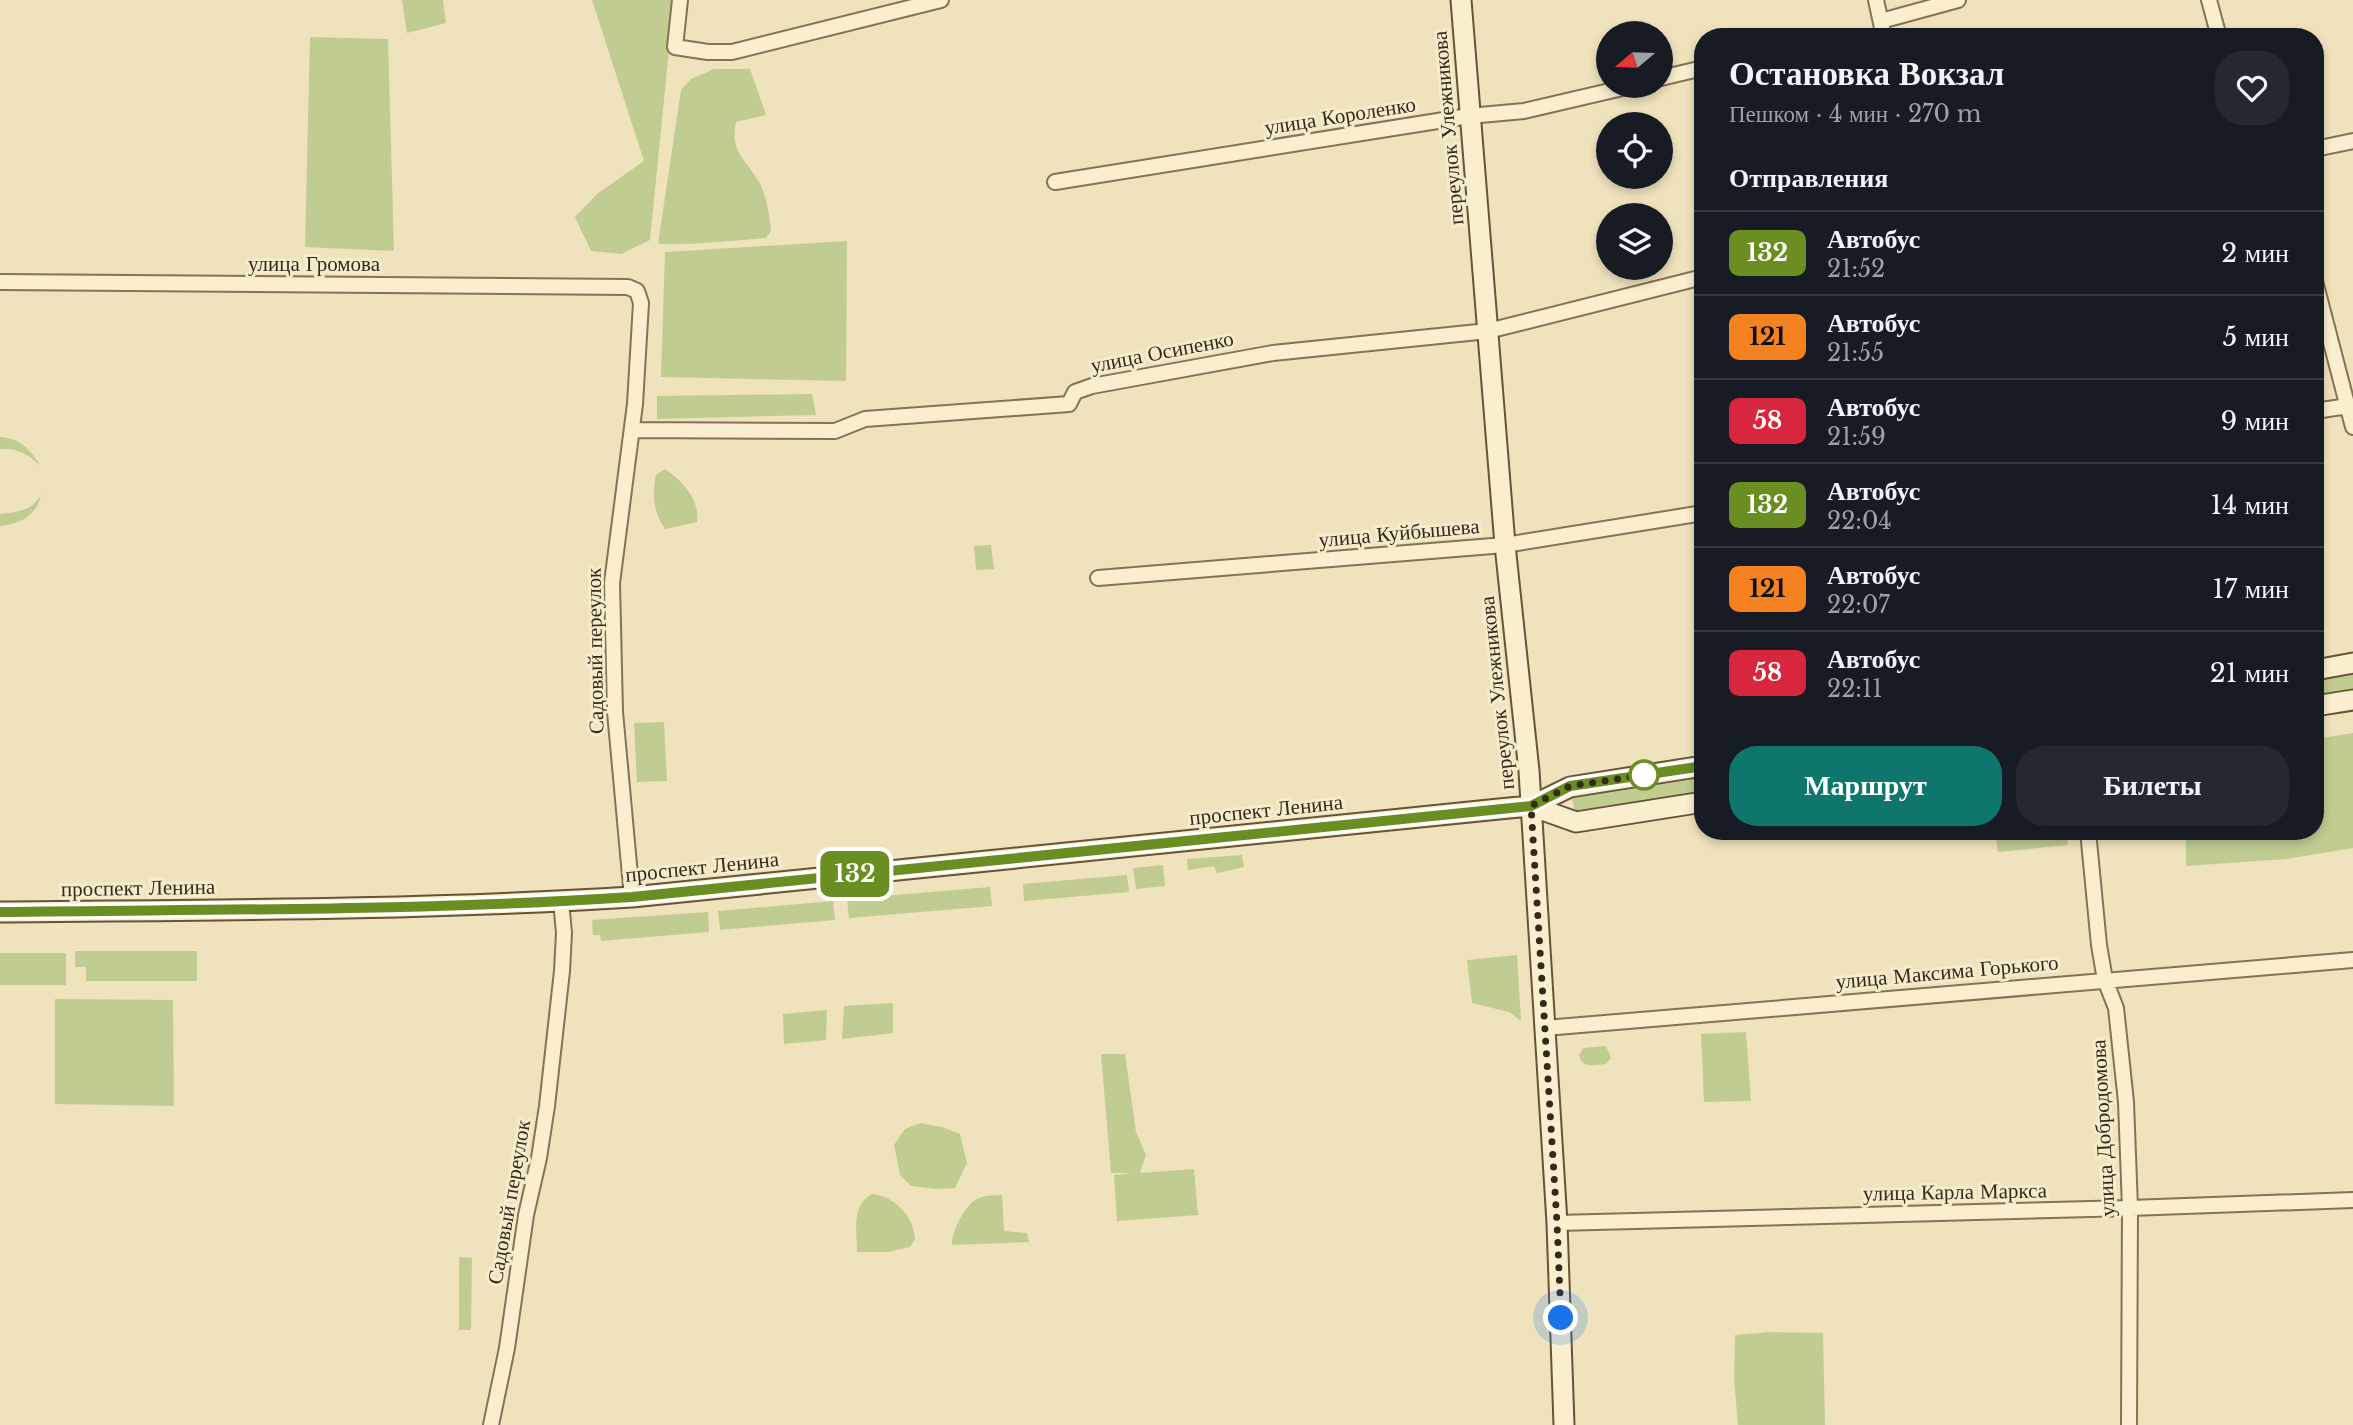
<!DOCTYPE html>
<html lang="ru">
<head>
<meta charset="utf-8">
<style>
  :root { --surface:#171b24; --page:#242831; --text:#f1f3f6; --muted:#9ea1a6; --line:#363941; --accent:#0f766e }
  body { margin:0; font-family:"Libre Baskerville",serif; background:var(--page); color:var(--text); height:100vh; display:flex; flex-direction:column; font-size:26px; white-space:nowrap }
  * { box-sizing:border-box; margin:0 }
  p { font-size:23px; color:var(--muted) }
  .icon { flex:none; width:38px; height:38px; fill:none; stroke:currentColor; stroke-width:2; stroke-linecap:round; stroke-linejoin:round }
  .map { position:relative; flex:1; overflow:hidden }
  .sheet { position:absolute; left:1694px; top:28px; width:630px; height:812px; display:flex; flex-direction:column; background:var(--surface); border-radius:28px; box-shadow:0 4px 10px #0003 }
  .sheet>* { flex:none }
  .badge { padding:0 14px; border-radius:10px; font-size:24px; line-height:46px }
  .needle { width:46px; rotate:251deg }
  .controls { position:absolute; left:1596px; top:21px; display:grid; gap:14px }
  .controls a { display:grid; place-items:center; width:77px; height:77px; border-radius:50%; background:var(--surface); box-shadow:0 4px 10px #0003; font-size:35px }
  .you { position:absolute; width:35px; height:35px; margin:-18px; border:5px solid #fff; border-radius:50%; background:#1a73e8; box-shadow:0 0 0 10px #1a73e833 }
  .map>.badge { position:absolute; translate:-50% -50%; box-shadow:0 0 0 4px #fff }
  h2 { padding:0 35px; font-size:26px; line-height:63px }
  .round { display:grid; place-items:center; flex:none; width:74px; height:74px; border-radius:28px; background:var(--page) }
  .overview { display:flex; align-items:center; justify-content:space-between; height:119px; padding:0 35px }
  h1 { font-size:33px; font-weight:700; line-height:52px }
  .primary-button { display:flex; gap:14px; margin-top:auto; padding:14px 35px }
  .primary-button a { flex:1; height:80px; border-radius:28px; background:var(--accent); color:#fff; font-size:28px; font-weight:700; line-height:80px; text-align:center }
  .primary-button a+a { background:var(--page); color:var(--text) }
  ul { padding:0; list-style:none }
  li { display:flex; align-items:center; gap:21px; height:84px; padding:0 35px; border-top:2px solid var(--line) }
  li div { flex:1 }
  li b { display:block; font-size:26px }
  li em { font-style:normal }
  li .badge { min-width:77px; font-weight:700; text-align:center }
  .map>svg:first-child { display:block }
  .green { fill:#c1cc91 }
  .lines { fill:none; stroke-linecap:round; stroke-linejoin:round }
  .minor-casing { stroke:#867256; stroke-width:18 }
  .secondary-casing { stroke:#685339; stroke-width:23 }
  .minor { stroke:#f9efcf; stroke-width:14 }
  .secondary { stroke:#f9efcf; stroke-width:19 }
  .line-casing { stroke:#fff; stroke-width:16 }
  .line { stroke:#6b8e23; stroke-width:10 }
  .walk { stroke:#35291b; stroke-width:7; stroke-dasharray:0 12.6 }
  .stop-dot { fill:#fff; stroke:#6b8e23; stroke-width:3.5 }
  .labels { text-anchor:middle; dominant-baseline:central; stroke-width:6; stroke-linejoin:round; paint-order:stroke }
  .street-label { font-size:21px; fill:#35291b; stroke:#f6eccc }
</style>
</head>
<body>
<div class="map">
<svg width="2353" height="1425" viewBox="0 0 2353 1425">
  <rect width="100%" height="100%" fill="#eee3bc"/>
  <path class="green" d="M402,0h41l3,23 -39,10z
    M592,0h82l-24,240 -29,14 -30,-3 -16,-34 22,-23 47,-33z
    M310,37l78,2 6,212 -89,-4z
    M714,69h36l16,46 -30,7c-6,32 9,35 23,60 8,15 10,32 12,49l-5,7c-36,3 -73,7 -108,6l23,-154 10,-11z
    M847,241l-1,140 -185,-4 4,-125z
    M812,394l4,21 -159,4v-23z
    M0,437c21,1 30,13 41,29 -13,-12 -23,-18 -41,-17z
    M665,469c18,12 35,31 32,53l-32,7c-12,-18 -13,-34 -9,-54z
    M41,494c-3,21 -21,30 -41,32v-12c17,-2 33,-3 41,-20z
    M991,545l3,24 -18,1 -2,-24z
    M2353,669v23l-38,6v-23z
    M664,722l3,59 -30,1 -3,-59z
    M2353,733v115l-67,11 -100,7v-35h129v-92z
    M1703,771v26l-127,21 -5,-26z
    M1995,831h72l1,14 -70,7z
    M1242,855l2,12 -27,6 -3,-7 -26,4 -1,-11z
    M1163,865l2,21 -29,3 -3,-21z
    M1127,875l2,17 -105,9 -1,-17z
    M990,887l2,19 -143,12 -2,-19z
    M833,901l2,19 -115,10 -2,-19z
    M708,912l1,20 -108,9 -1,-6h-7l-1,-15z
    M197,951v30h-111v-14h-11v-16z
    M0,953h66v32h-66z
    M1517,955l4,66 -12,-9 -37,-9 -5,-43z
    M55,999l118,1 1,106 -119,-2z
    M893,1003v30l-51,6 2,-33z
    M827,1010l-1,30 -42,4 -1,-30z
    M1746,1032l5,69 -47,1 -3,-68z
    M1606,1046l5,12 -5,6c-11,1 -23,5 -27,-8l4,-8z
    M1101,1054h24l11,78 10,23 -6,18 54,-4 4,46 -81,6 -3,-46 19,-2h-22z
    M920,1123l22,4 18,7 7,29 -12,25 -18,1 -26,-3 -11,-11 -6,-30 11,-16z
    M872,1194c23,2 42,23 43,45l-5,8 -23,5h-30c0,-21 -6,-47 15,-58z
    M1002,1195l2,36 23,2 2,9 -77,3c-1,-13 14,-42 27,-47 7,-3 16,-3 23,-3z
    M459,1257l13,1 -1,72h-12z
    M1770,1332l53,1 2,92h-87l-4,-46 1,-44z"/>
  <g class="lines">
    <g class="minor-casing">
      <path id="minor" d="M680,0l-5,47 33,5h24l209,-52
        M1876,0l8,37
        M2209,0l10,37
        M1881,21l77,-21
        M1661,78l42,-10
        M2315,149l38,-8
        M1055,182l414,-66 55,-5 107,-25
        M2315,281l38,146
        M0,282l628,5 9,4 4,12 -6,101 -23,179 3,129 17,185
        M2315,411l33,-5
        M632,430l203,1 30,-12 204,-15 6,-12 17,-6 181,-33 215,-22 215,-54
        M1098,578l407,-33 198,-32
        M2088,831l11,114 6,35 11,28 10,94 4,106 -1,217
        M1545,1028l808,-68
        M1557,1223l573,-15 223,-8
        M491,1425l16,-77 19,-133 13,-57 8,-52 15,-135 2,-38 -3,-32"/>
    </g>
    <g class="secondary-casing">
      <path id="secondary" d="M1461,0l44,545 24,226 28,452 7,202
        M2315,670l38,-7
        M2315,706l38,-6
        M1531,806l45,16 127,-20
        M0,912c211,-2 422,-2 632,-15l877,-89 22,-2 39,-19 133,-21"/>
    </g>
    <use href="#minor" class="minor"/>
    <use href="#secondary" class="secondary"/>
  </g>
  <g class="lines">
    <g class="line-casing">
      <path id="line" d="M0,912c211,-3 422,-1 632,-15l899,-91 39,-20 133,-20"/>
    </g>
    <use href="#line" class="line"/>
    <path class="walk" d="M1561,1318l-4,-95 -26,-417 39,-20 74,-11"/>
  </g>
  <circle class="stop-dot" cx="1644" cy="775" r="14"/>
  <g class="labels">
    <g class="street-label">
      <text transform="translate(1340 116) rotate(-9)">улица Короленко</text>
      <text transform="translate(1448 128) rotate(-95)">переулок Улежникова</text>
      <text x="314" y="264">улица Громова</text>
      <text transform="translate(1162 352) rotate(-11)">улица Осипенко</text>
      <text transform="translate(1399 533) rotate(-5)">улица Куйбышева</text>
      <text transform="translate(595 651) rotate(-91)">Садовый переулок</text>
      <text transform="translate(1497 693) rotate(-96)">переулок Улежникова</text>
      <text transform="translate(1266 810) rotate(-6)">проспект Ленина</text>
      <text transform="translate(702 867) rotate(-6)">проспект Ленина</text>
      <text transform="translate(138 888) rotate(-1)">проспект Ленина</text>
      <text transform="translate(1947 972) rotate(-5)">улица Максима Горького</text>
      <text transform="translate(2103 1128) rotate(-93)">улица Добродомова</text>
      <text transform="translate(1955 1192) rotate(-1)">улица Карла Маркса</text>
      <text transform="translate(509 1202) rotate(-80)">Садовый переулок</text>
    </g>
  </g>
</svg>
<div class="controls">
<a><svg class="needle" viewBox="-14 -14 28 28"><path d="M0-13l5 13h-10z" fill="#e53935"/><path d="M0 13l5-13h-10z" fill="#9ea1a6"/></svg></a>
<a><svg class="icon" aria-label="locate" viewBox="0 0 24 24"><circle cx="12" cy="12" r="6"/><path d="M12 2v4M12 18v4M2 12h4M18 12h4"/></svg></a>
<a><svg class="icon" aria-label="layers" viewBox="0 0 24 24"><path d="M12 4l9 5-9 5-9-5zM3 14l9 5 9-5"/></svg></a>
</div>
<div class="you" style="left:1561px;top:1318px"></div>
<b class="badge" style="left:855px;top:874px;background:#6b8e23;color:#fff">132</b>
<section class="sheet">
<div class="overview"><div><h1>Остановка Вокзал</h1><p>Пешком · 4 мин · 270 m</p></div><a class="round"><svg class="icon" aria-label="heart" viewBox="0 0 24 24"><path d="M12 20l-8-8c-3-5 5-10 8-4 3-6 11-1 8 4z"/></svg></a></div>
<h2>Отправления</h2>
<ul>
<li><span class="badge" style="background:#6b8e23;color:#fff">132</span><div><b>Автобус</b><p>21:52</p></div><em>2 мин</em></li>
<li><span class="badge" style="background:#f58220;color:#111">121</span><div><b>Автобус</b><p>21:55</p></div><em>5 мин</em></li>
<li><span class="badge" style="background:#d7263d;color:#fff">58</span><div><b>Автобус</b><p>21:59</p></div><em>9 мин</em></li>
<li><span class="badge" style="background:#6b8e23;color:#fff">132</span><div><b>Автобус</b><p>22:04</p></div><em>14 мин</em></li>
<li><span class="badge" style="background:#f58220;color:#111">121</span><div><b>Автобус</b><p>22:07</p></div><em>17 мин</em></li>
<li><span class="badge" style="background:#d7263d;color:#fff">58</span><div><b>Автобус</b><p>22:11</p></div><em>21 мин</em></li>
</ul>
<div class="primary-button"><a>Маршрут</a><a>Билеты</a></div>
</section>
</div>
</body>
</html>
